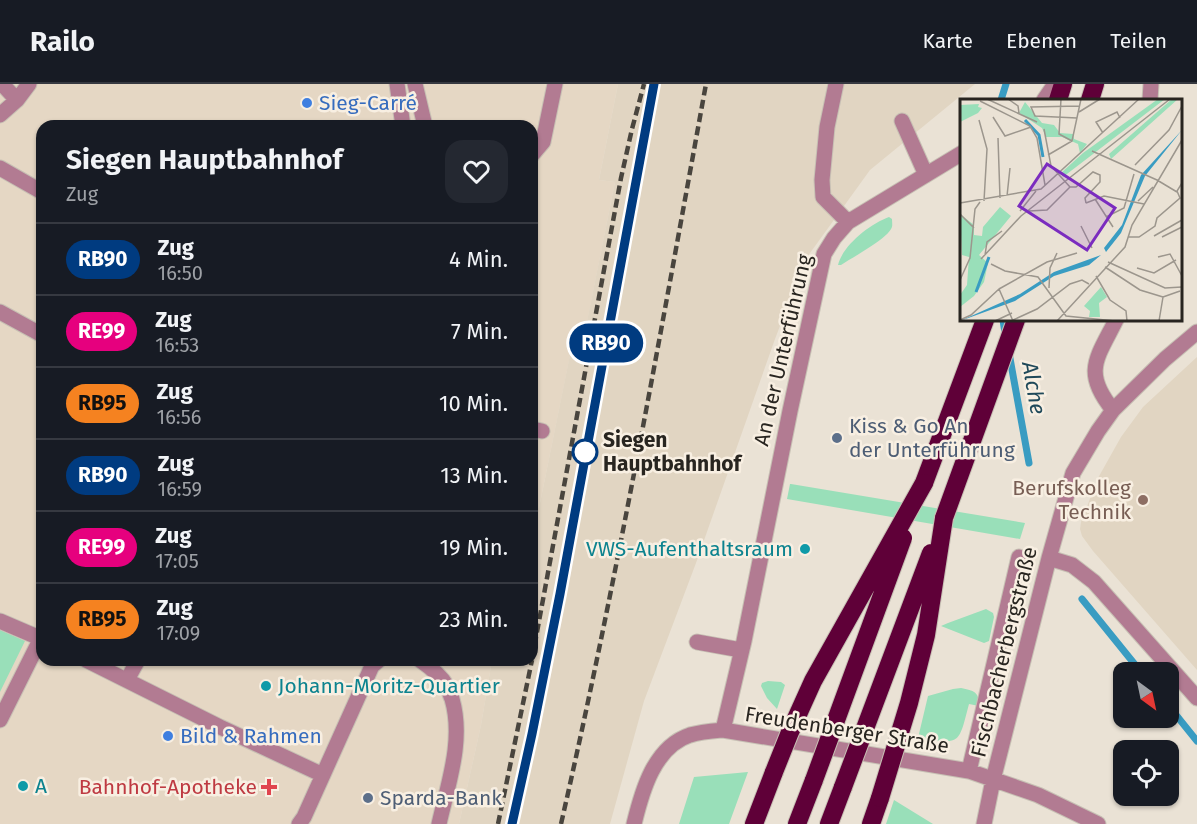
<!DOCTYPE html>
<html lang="de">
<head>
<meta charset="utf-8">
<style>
  :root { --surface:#171b24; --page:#242831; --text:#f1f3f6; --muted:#9ea1a6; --line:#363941 }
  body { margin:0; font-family:"Fira Sans",sans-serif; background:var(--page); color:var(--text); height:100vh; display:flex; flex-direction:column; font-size:22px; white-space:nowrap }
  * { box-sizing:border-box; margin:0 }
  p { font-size:20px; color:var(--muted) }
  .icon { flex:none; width:33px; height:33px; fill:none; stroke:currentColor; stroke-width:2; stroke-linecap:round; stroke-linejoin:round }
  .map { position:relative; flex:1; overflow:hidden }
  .drawer { position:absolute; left:36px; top:36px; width:502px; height:546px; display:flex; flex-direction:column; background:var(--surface); border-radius:18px; box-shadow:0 2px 4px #0004 }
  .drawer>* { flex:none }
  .badge { padding:0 12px; border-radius:20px; font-size:21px; line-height:39px }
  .needle { width:39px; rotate:147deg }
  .tools { position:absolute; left:1113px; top:578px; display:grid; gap:12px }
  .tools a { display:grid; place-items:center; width:66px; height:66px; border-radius:12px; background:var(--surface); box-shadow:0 2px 4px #0004; font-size:30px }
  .map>.badge { position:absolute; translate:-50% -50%; box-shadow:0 0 0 3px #fff }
  .round { display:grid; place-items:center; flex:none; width:63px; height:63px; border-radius:18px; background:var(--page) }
  .head { display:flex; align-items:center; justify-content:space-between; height:102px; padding:0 30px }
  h1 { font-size:28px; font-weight:700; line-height:45px }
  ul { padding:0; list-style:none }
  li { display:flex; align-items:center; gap:18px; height:72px; padding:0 30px; border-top:2px solid var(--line) }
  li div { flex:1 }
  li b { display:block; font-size:22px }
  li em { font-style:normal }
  li .badge { min-width:66px; font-weight:700; text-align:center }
  header { display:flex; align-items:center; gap:36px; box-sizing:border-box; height:84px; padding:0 30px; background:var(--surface); border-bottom:2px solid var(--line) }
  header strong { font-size:28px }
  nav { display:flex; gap:33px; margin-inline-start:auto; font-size:21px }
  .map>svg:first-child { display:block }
  .commercial { fill:#e5d7c4 }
  .built { fill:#e1d5c2 }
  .green { fill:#99dfb9 }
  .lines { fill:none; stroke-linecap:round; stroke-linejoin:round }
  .stream { stroke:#399cc2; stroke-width:7 }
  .minor-casing { stroke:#c7c0b4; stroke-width:17 }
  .highway-casing { stroke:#c7c0b4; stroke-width:20 }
  .minor { stroke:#b27b92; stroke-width:15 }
  .highway { stroke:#5f0038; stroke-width:18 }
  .rail { stroke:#49453e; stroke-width:4.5; stroke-dasharray:9 4.5; stroke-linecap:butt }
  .highway-bridge-casing { stroke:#c7c0b4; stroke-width:20; stroke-linecap:butt }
  .highway-bridge { stroke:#5f0038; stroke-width:18 }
  .line-casing { stroke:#fff; stroke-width:14 }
  .line { stroke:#003b80; stroke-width:9 }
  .shop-dot { fill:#3f7fe0; stroke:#f8efe2; stroke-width:2 }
  .service-dot { fill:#5c6f8a; stroke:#f8efe2; stroke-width:2 }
  .stop-dot { fill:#fff; stroke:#003b80; stroke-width:3 }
  .education-dot { fill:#8d6e63; stroke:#f8efe2; stroke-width:2 }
  .culture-dot { fill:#0f9aa8; stroke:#f8efe2; stroke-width:2 }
  .health-dot { fill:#e0444e; stroke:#f8efe2; stroke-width:2 }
  .labels { text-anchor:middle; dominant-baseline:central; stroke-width:5; stroke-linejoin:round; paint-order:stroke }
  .shop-label { font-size:21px; fill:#366cbe; stroke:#f8efe2; text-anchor:start }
  .street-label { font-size:21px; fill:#282520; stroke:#f8efe2 }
  .service-label { font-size:21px; fill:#4e5e75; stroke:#f8efe2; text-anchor:start }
  .stop-label { font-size:21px; font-weight:bold; fill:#282520; stroke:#f8efe2; text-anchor:start }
  .education-label { font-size:21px; fill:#785e54; stroke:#f8efe2; text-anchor:end }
  .culture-label { font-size:21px; fill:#0d838f; stroke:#f8efe2; text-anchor:start }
  .health-label { font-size:21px; fill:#be3a42; stroke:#f8efe2; text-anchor:end }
  .water-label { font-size:22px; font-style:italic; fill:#1f495a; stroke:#f8efe2 }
  .inset-river { fill:none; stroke:#399cc2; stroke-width:3 }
  .inset-road { fill:none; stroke:#9c968d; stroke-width:1.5 }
  .view { fill:#7b2cbf; fill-opacity:0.15; stroke:#7b2cbf; stroke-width:3 }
  .inset-edge { fill:none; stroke:#282520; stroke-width:3 }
</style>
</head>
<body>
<header>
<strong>Railo</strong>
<nav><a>Karte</a><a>Ebenen</a><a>Teilen</a></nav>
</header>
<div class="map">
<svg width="1197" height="740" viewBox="0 0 1197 740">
  <rect width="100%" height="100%" fill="#eae2d5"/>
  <path class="commercial" d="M0,0h618l-19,96 16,2 -29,145 -10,-1 -37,182 -7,-1v-381h-490v534h450l-11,65 -22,99h-459z"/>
  <path class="built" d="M618,0h357l-105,86 -65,90 -30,79 -79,224 -52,138 -34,123h-151l22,-99 11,-65h40l1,-153 6,1 37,-183 10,1 29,-144 -16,-2z
    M1197,273v313l-104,-119 -11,-15 -2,-7 1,-7 17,-44 23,-41 22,-30z"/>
  <path class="green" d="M889,133l3,2c0,4 1,7 -1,10 -6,11 -38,28 -50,36h-3c5,-20 32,-41 51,-48z
    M790,400h1l234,39 -5,16 -233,-40z
    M986,525l7,4 1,4 -5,24 -5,2 -43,-17 7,-3z
    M0,546l25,11 -25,51z
    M768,597l13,1 4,3 -8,24 -10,-11 -6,-12 1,-3z
    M961,604c13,3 18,3 18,18l-10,-2c-11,42 -8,40 -51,34l10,-42 25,-7z
    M748,688l-19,52h-50l15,-47z
    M894,716l39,24h-47z"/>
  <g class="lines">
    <path class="stream" d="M1001,16l5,-16
      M1003,236l2,13
      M1009,269l20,110
      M1082,515l59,73
      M1168,621l29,36"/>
    <g class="minor-casing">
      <path id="minor" d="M2,0l15,16
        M397,0l6,42
        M415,0l10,42
        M836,0l-9,43 -5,53 1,17 25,25
        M1044,16l11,-16
        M1150,16l1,-16
        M0,31l17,-15 12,-16
        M902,37l24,54
        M532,71l11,-13 12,-58
        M0,84l42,24
        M0,228l42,23
        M1113,326c-31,-38 -16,-52 3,-90
        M532,345l10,2
        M1049,474l23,7 22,17 103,116
        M0,537l42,18
        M697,558l44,8
        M86,576l134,67 103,48
        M420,576c10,7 21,16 27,26 2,4 3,9 5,13 12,41 -4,85 -13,125
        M127,596l11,-20
        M0,636l41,-82
        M723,646l21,-89 46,-230 34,-157 10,-16 14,-16 114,-69
        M969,687l50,-214
        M299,740l5,-7 68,-151 7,-6
        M634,740c8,-33 20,-77 56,-89 10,-3 22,-4 33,-5l246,41 69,24 60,29
        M984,740l9,-44 56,-222 24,-85 25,-42 15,-21 52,-51 32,-27"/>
    </g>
    <g class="highway-casing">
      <path id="highway" d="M1058,16l5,-16
        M1090,16l5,-16
        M924,399l61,-163
        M944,434l72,-198
        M754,740l20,-52
        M797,740l17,-44
        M829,740l14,-37
        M871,740l9,-26"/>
    </g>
    <use href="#minor" class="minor"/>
    <use href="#highway" class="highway"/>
    <path class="rail" d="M532,575l89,-481 11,-49 12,-45
      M498,740l34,-164
      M512,740l20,-90 32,-164 90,-486
      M561,740c56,-245 100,-493 145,-740"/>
    <g class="highway-bridge-casing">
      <path id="highway-bridge" d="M774,688l16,-40 23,-51 111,-198
        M814,696l89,-242
        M843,703l88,-234
        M880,714l29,-95 17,-68 18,-117"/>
    </g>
    <use href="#highway-bridge" class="highway-bridge"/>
  </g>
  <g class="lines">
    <g class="line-casing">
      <path id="line" d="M512,740l20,-90 28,-140 94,-510"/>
    </g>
    <use href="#line" class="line"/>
  </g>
  <g class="shop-dot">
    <circle cx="307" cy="19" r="6"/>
    <circle cx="168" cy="652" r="6"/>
  </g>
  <g class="service-dot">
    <circle cx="837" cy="354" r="6"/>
    <circle cx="368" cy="714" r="6"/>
  </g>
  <circle class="stop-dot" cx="585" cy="368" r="12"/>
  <circle class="education-dot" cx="1143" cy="416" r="6"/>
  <g class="culture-dot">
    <circle cx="805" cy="465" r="6"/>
    <circle cx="266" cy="602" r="6"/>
    <circle cx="23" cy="702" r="6"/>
  </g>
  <path class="health-dot" d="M266 694h6v6h6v6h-6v6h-6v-6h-6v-6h6z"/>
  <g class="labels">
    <g class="shop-label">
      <text x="319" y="19">Sieg-Carré</text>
      <text x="180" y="652">Bild &amp; Rahmen</text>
    </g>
    <g class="street-label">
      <text transform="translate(783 266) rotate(-77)">An der Unterführung</text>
      <text transform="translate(1004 568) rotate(-76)">Fischbacherbergstraße</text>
      <text transform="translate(847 646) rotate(9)">Freudenberger Straße</text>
    </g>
    <g class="service-label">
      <text x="849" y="342">Kiss &amp; Go An<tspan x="849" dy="24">der Unterführung</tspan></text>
      <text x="380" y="714">Sparda-Bank</text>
    </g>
    <g class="stop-label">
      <text x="603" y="356">Siegen<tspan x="603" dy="24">Hauptbahnhof</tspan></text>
    </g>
    <g class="education-label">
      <text x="1131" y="404">Berufskolleg<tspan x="1131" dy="24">Technik</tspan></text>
    </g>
    <g class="culture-label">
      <text x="793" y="465" text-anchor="end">VWS-Aufenthaltsraum</text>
      <text x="278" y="602">Johann-Moritz-Quartier</text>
      <text x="35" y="702">A</text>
    </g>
    <g class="health-label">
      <text x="257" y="703">Bahnhof-Apotheke</text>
    </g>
    <g class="water-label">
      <text transform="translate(1034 304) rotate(80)">Alche</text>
    </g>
  </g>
  <g transform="translate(960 15)">
    <rect width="222" height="222" fill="#eae2d5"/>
    <path d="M198,0h7l-102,78 -2,-4 22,-20zM212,0h6l-67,60 -2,-5zM65,3l17,21 12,2 6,8 13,1 1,5 13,5 -7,9 -2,-9 -16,-7h-16l-4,-9 -23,-15zM19,5l-1,3 4,1 -4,5 -18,9v-17zM40,108l11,9 -32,39 9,8 -4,19 -10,14 -14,11v-12l7,-10 2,-28 -7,-2 -2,-41 14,11v10l8,1 1,-9zM141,188l6,10 -8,6 1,14h-11l1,-6 -6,-5z" fill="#99dfb9"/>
    <path d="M222,31l-37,46 -24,57 -15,19 -2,-4 18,-23 19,-50zM141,156l-12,10 -35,11 -39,25 -55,20 60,-27 34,-22z" fill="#399cc2"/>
    <path class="inset-river" d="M65,21l14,15 4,22M16,193l13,-35"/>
    <path class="inset-road" d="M27,0l50,23M48,0l10,7 1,7M101,0l-2,35 13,7M20,2l50,25 7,12 8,47M119,13l21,-13M33,18l12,19 26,-9M117,19l-42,-2 -4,-9 49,-1M19,21l8,29 -3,52M84,30l7,37 19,21h6l17,-15 7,3v7l-15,16 1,5M143,34l-7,-11 21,-10 3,6M38,39l2,60M132,52l65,29M88,56l24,-14 9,-42M175,66l34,-35 13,-24M197,81l20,12M47,97l3,-28M135,100l18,28M178,102l15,-14M0,104l81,-14 98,-90M126,104l18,-7 40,8M60,112l16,-20M69,112l18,-1 23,-23M0,115l14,14M146,118l18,-9 10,-34M121,127l11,22M194,137l28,-16M168,138h11l16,-11 2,-8 23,-20 -3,-7 5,-8M202,138l20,-10M25,156l2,-13 15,-11M198,158l12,-3 12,22M21,160l40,-43 149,-117M148,163l57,26 17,-1M31,165l14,7 33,6 28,39 49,5M145,168l35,23 23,7M177,169l17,5 22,-13M136,177l14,24 16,11 1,10M0,181l10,-22 5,-49 5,-7M89,189l1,-20 7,-15M39,190l48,-27 30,-9M203,198l17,-6M0,221l11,-5 28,-26 14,32M53,221l24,-11 33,-25 12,-4 7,4M35,222l17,-8M97,222l68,-74 7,-22 50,-85M199,222l4,-24"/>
    <path class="view" d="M87,65l68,44 -28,42 -68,-44z"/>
    <rect width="222" height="222" class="inset-edge"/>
  </g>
</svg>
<div class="tools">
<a><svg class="needle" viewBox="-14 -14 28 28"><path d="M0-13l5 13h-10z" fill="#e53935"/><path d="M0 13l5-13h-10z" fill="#9ea1a6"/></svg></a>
<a><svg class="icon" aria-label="locate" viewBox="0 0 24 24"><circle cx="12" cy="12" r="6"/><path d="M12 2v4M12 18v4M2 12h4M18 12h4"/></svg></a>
</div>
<b class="badge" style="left:606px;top:259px;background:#003b80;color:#fff">RB90</b>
<section class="drawer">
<div class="head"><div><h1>Siegen Hauptbahnhof</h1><p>Zug</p></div><a class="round"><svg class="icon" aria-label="heart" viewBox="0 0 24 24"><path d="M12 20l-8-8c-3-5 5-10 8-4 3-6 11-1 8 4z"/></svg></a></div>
<ul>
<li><span class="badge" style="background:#003b80;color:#fff">RB90</span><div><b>Zug</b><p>16:50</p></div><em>4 Min.</em></li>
<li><span class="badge" style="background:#e6007e;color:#fff">RE99</span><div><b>Zug</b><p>16:53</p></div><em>7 Min.</em></li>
<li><span class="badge" style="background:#f58220;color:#111">RB95</span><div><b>Zug</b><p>16:56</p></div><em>10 Min.</em></li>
<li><span class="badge" style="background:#003b80;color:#fff">RB90</span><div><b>Zug</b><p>16:59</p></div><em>13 Min.</em></li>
<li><span class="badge" style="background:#e6007e;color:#fff">RE99</span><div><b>Zug</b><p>17:05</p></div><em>19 Min.</em></li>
<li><span class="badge" style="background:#f58220;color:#111">RB95</span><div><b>Zug</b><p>17:09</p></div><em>23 Min.</em></li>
</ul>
</section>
</div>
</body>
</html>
